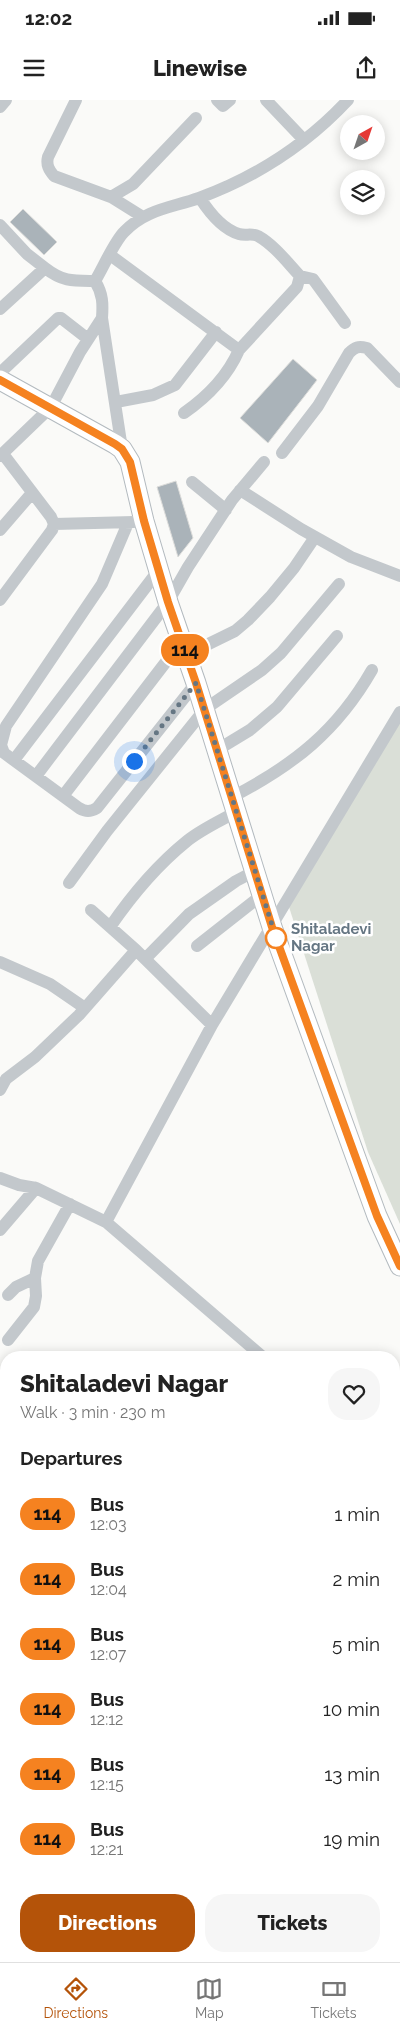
<!DOCTYPE html>
<html lang="en">
<head>
<meta charset="utf-8">
<style>
  :root { --surface:#fff; --page:#f6f6f6; --text:#222; --muted:#767676; --line:#e0e0e0; --accent:#b45309 }
  body { margin:0; font-family:Raleway,sans-serif; background:var(--page); color:var(--text); height:100vh; display:flex; flex-direction:column; font-size:19px; white-space:nowrap }
  * { box-sizing:border-box; margin:0 }
  p { font-size:16px; color:var(--muted) }
  .icon { flex:none; width:28px; height:28px; fill:none; stroke:currentColor; stroke-width:2; stroke-linecap:round; stroke-linejoin:round }
  .map { position:relative; flex:1; overflow:hidden }
  .details { position:absolute; left:0px; top:1251px; width:400px; height:611px; display:flex; flex-direction:column; background:var(--surface); border-radius:20px 20px 0 0; box-shadow:0 2px 12px #0003 }
  .details>* { flex:none }
  .badge { padding:0 10px; border-radius:16px; font-size:18px; line-height:32px }
  .needle { width:32px; rotate:40deg }
  .tools { position:absolute; left:340px; top:15px; display:grid; gap:10px }
  .tools a { display:grid; place-items:center; width:45px; height:45px; border-radius:50%; background:var(--surface); box-shadow:0 2px 12px #0003; font-size:25px }
  .you { position:absolute; width:25px; height:25px; margin:-12px; border:4px solid #fff; border-radius:50%; background:#1a73e8; box-shadow:0 0 0 8px #1a73e833 }
  .map>.badge { position:absolute; translate:-50% -50%; box-shadow:0 0 0 2px #fff }
  h2 { padding:0 20px; font-size:19px; line-height:45px }
  .round { display:grid; place-items:center; flex:none; width:52px; height:52px; border-radius:20px; background:var(--page) }
  .headline { display:flex; align-items:center; justify-content:space-between; height:85px; padding:0 20px }
  h1 { font-size:24px; font-weight:800; line-height:38px }
  .action { display:flex; gap:10px; margin-top:auto; padding:10px 20px }
  .action a { flex:1; height:58px; border-radius:20px; background:var(--accent); color:#fff; font-size:20px; font-weight:800; line-height:58px; text-align:center }
  .action a+a { background:var(--page); color:var(--text) }
  ul { padding:0; list-style:none }
  li { display:flex; align-items:center; gap:15px; height:65px; padding:0 20px }
  li div { flex:1 }
  li b { display:block; font-size:19px }
  li em { font-style:normal }
  li .badge { min-width:55px; font-weight:700; text-align:center }
  .status { display:flex; justify-content:space-between; align-items:center; height:35px; padding:0 25px; background:var(--surface); direction:ltr }
  .status svg { height:14px; fill:currentColor }
  header { display:flex; justify-content:space-between; align-items:center; height:65px; padding:0 20px; background:var(--surface); font-size:22px; font-weight:800 }
  .dock { display:flex; justify-content:space-around; align-items:center; height:70px; border-top:1px solid var(--line); background:var(--surface); font-size:14px; color:var(--muted) }
  .dock a { display:grid; justify-items:center; gap:2px }
  .dock .on { color:var(--accent) }
  .map>svg:first-child { display:block }
  .green { fill:#dadfd7 }
  .building { fill:#aab3b9; stroke:#dcdcda }
  .lines { fill:none; stroke-linecap:round; stroke-linejoin:round }
  .secondary-casing { stroke:#b3babf; stroke-width:21 }
  .street { stroke:#c3c8cc; stroke-width:12 }
  .secondary { stroke:#fff; stroke-width:19 }
  .line-casing { stroke:#fff; stroke-width:11 }
  .line { stroke:#f58220; stroke-width:8 }
  .walk { stroke:#657683; stroke-width:5; stroke-dasharray:0 9 }
  .stop-dot { fill:#fff; stroke:#f58220; stroke-width:2.5 }
  .labels { text-anchor:middle; dominant-baseline:central; stroke-width:5; stroke-linejoin:round; paint-order:stroke }
  .stop-label { font-size:15px; font-weight:bold; fill:#657683; stroke:#fff; text-anchor:start }
</style>
</head>
<body>
<div class="status"><b>12:02</b><svg viewBox="0 0 49 12"><path d="M0 12V9h3v3zM5 12V6h3v6zM10 12V3h3v9zM15 12V0h3v12zM26 1h20v11H26zM47 4h2v5h-2z"/></svg></div>
<header><svg class="icon" aria-label="menu" viewBox="0 0 24 24"><path d="M4 6h16M4 12h16M4 18h16"/></svg>Linewise<svg class="icon" aria-label="share" viewBox="0 0 24 24"><path d="M12 15V3M7 8l5-5 5 5M5 13v7h14v-7"/></svg></header>
<div class="map">
<svg width="400" height="1862" viewBox="0 0 400 1862">
  <rect width="100%" height="100%" fill="#fafaf8"/>
  <path class="green" d="M400,622v502l-32,-72 -79,-245z"/>
  <path class="building" d="M23,109l34,33 -13,13 -34,-33z
    M293,259l24,21 -49,63 -28,-25z
    M176,381l17,57 -15,19 -21,-70z"/>
  <g class="lines">
    <g class="secondary-casing">
      <path id="secondary" d="M0,280l115,64 7,5 8,13 14,59 24,81 28,81 76,244 105,289 23,50"/>
    </g>
    <path class="street" d="M76,0l-28,57c-2,8 1,13 6,19l57,21 32,20
      M217,0l6,6 7,-6
      M266,0l38,40
      M0,7l6,-7
      M111,97l22,-13 63,-66
      M0,125l27,29 18,14
      M110,155l129,95 58,-63 3,-11c-13,-14 -26,-31 -42,-40 -6,-3 -13,0 -19,-2 -17,-5 -30,-22 -39,-36
      M300,176l13,3 32,44
      M95,181c8,-13 19,-39 29,-49 22,-23 47,-24 75,-34 57,-21 108,-54 149,-98
      M95,181c8,13 8,23 7,37l20,131
      M0,209l45,-41c18,14 28,13 50,13
      M0,273l58,-55h3l27,21
      M116,302l37,-7 22,-10 41,-53
      M184,313c23,-16 44,-38 55,-63
      M282,353l36,-47 31,-53c6,-6 9,-7 18,-5l33,34
      M0,356l51,-49 29,-55 22,-34
      M192,382l34,28
      M240,390l61,39 50,28 49,19
      M128,423l-26,61 -96,142 -5,19 3,8 75,55c7,4 11,4 18,0l99,-125
      M54,424l80,-2
      M0,430l32,-37
      M0,500l52,-70 2,-6 -3,-7 -48,-63
      M186,555l49,-24 13,-11 22,-23 24,-29 21,-31
      M217,650l33,-20 27,-23 60,-71
      M14,660l144,-189
      M36,676l132,-174 20,-35 44,-67 32,-38
      M63,696l119,-155
      M232,697c62,-32 105,-66 140,-127
      M69,783l38,-52 98,-122 57,-39 19,-17 58,-69
      M91,810l45,40
      M110,827c22,-32 46,-61 77,-86 15,-12 33,-20 49,-29
      M197,846l65,-51
      M145,859l44,-45 47,-33 19,-10
      M0,862l50,22 35,24
      M0,990l6,-11 29,-22 44,-42 57,-65 76,75
      M0,1078l19,7 17,3
      M0,1130l36,-42 70,34
      M8,1195l8,-8 19,-9
      M8,1240l26,-33 2,-11 -1,-18 3,-17 32,-57
      M264,1258l-158,-136 106,-197 188,-313
      M394,1366l6,8
      M394,1454l6,-7
      M0,1562l6,-1
      M0,1609l6,1"/>
    <use href="#secondary" class="secondary"/>
  </g>
  <g class="lines">
    <g class="line-casing">
      <path id="line" d="M0,280l115,64 7,5 8,13 14,59 24,81 28,81 76,244 105,289 23,50"/>
    </g>
    <use href="#line" class="line"/>
    <path class="walk" d="M134,661l62,-78 82,261 -2,-6"/>
  </g>
  <circle class="stop-dot" cx="276" cy="838" r="10"/>
  <g class="labels">
    <g class="stop-label">
      <text x="291" y="829">Shitaladevi<tspan x="291" dy="17">Nagar</tspan></text>
    </g>
  </g>
</svg>
<div class="tools">
<a><svg class="needle" viewBox="-14 -14 28 28"><path d="M0-13l5 13h-10z" fill="#e53935"/><path d="M0 13l5-13h-10z" fill="#767676"/></svg></a>
<a><svg class="icon" aria-label="layers" viewBox="0 0 24 24"><path d="M12 4l9 5-9 5-9-5zM3 14l9 5 9-5"/></svg></a>
</div>
<div class="you" style="left:134px;top:661px"></div>
<b class="badge" style="left:185px;top:550px;background:#f58220;color:#111">114</b>
<section class="details">
<div class="headline"><div><h1>Shitaladevi Nagar</h1><p>Walk · 3 min · 230 m</p></div><a class="round"><svg class="icon" aria-label="heart" viewBox="0 0 24 24"><path d="M12 20l-8-8c-3-5 5-10 8-4 3-6 11-1 8 4z"/></svg></a></div>
<h2>Departures</h2>
<ul>
<li><span class="badge" style="background:#f58220;color:#111">114</span><div><b>Bus</b><p>12:03</p></div><em>1 min</em></li>
<li><span class="badge" style="background:#f58220;color:#111">114</span><div><b>Bus</b><p>12:04</p></div><em>2 min</em></li>
<li><span class="badge" style="background:#f58220;color:#111">114</span><div><b>Bus</b><p>12:07</p></div><em>5 min</em></li>
<li><span class="badge" style="background:#f58220;color:#111">114</span><div><b>Bus</b><p>12:12</p></div><em>10 min</em></li>
<li><span class="badge" style="background:#f58220;color:#111">114</span><div><b>Bus</b><p>12:15</p></div><em>13 min</em></li>
<li><span class="badge" style="background:#f58220;color:#111">114</span><div><b>Bus</b><p>12:21</p></div><em>19 min</em></li>
</ul>
<div class="action"><a>Directions</a><a>Tickets</a></div>
</section>
</div>
<nav class="dock">
<a class="on"><svg class="icon" aria-label="directions" viewBox="0 0 24 24"><path d="M12 3l9 9-9 9-9-9zM9 14v-3h6M13 9l2 2-2 2"/></svg>Directions</a>
<a><svg class="icon" aria-label="map" viewBox="0 0 24 24"><path d="M3 6l6-2 6 2 6-2v14l-6 2-6-2-6 2zM9 4v14M15 6v14"/></svg>Map</a>
<a><svg class="icon" aria-label="tickets" viewBox="0 0 24 24"><path d="M3 7h18v10H3zM15 7v10"/></svg>Tickets</a>
</nav>
</body>
</html>
